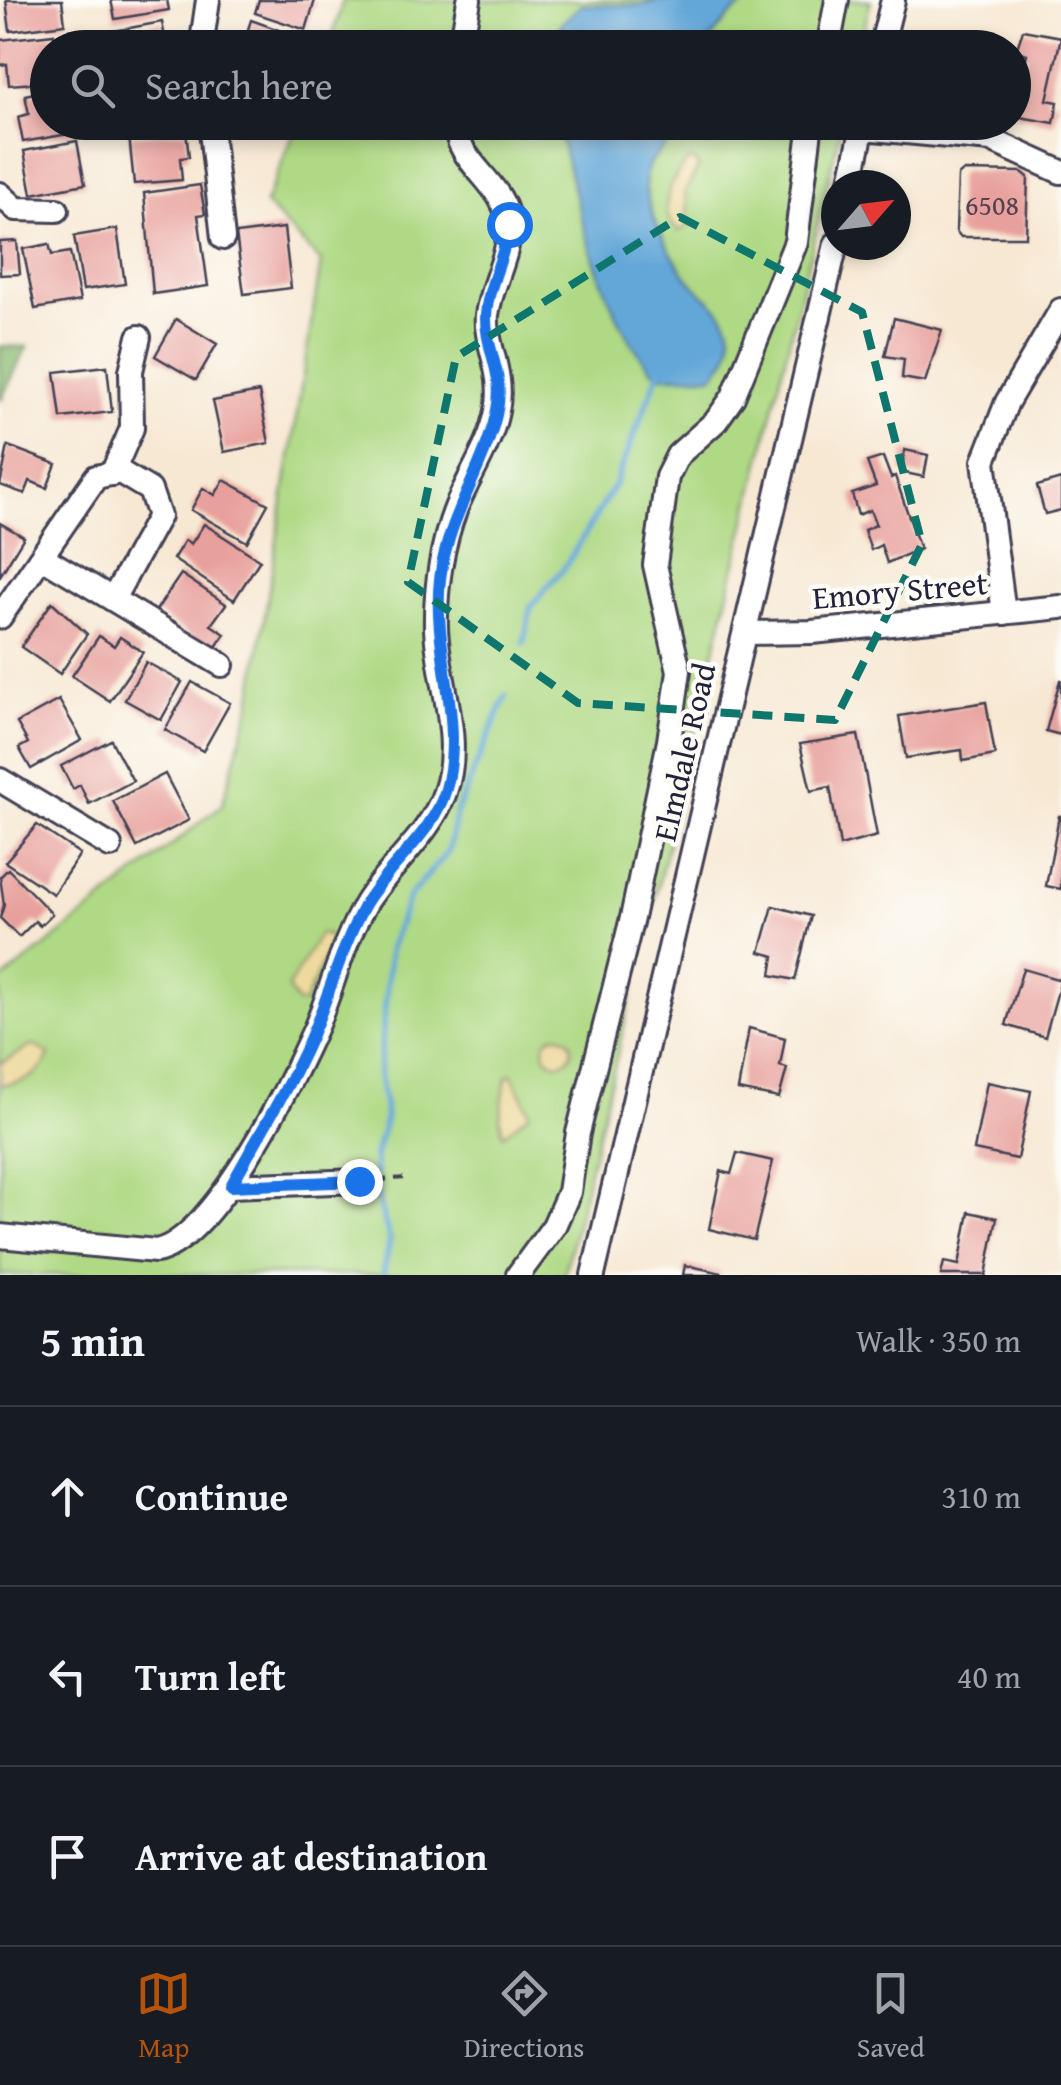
<!DOCTYPE html>
<meta charset="utf-8">
<style>
body{margin:0;font-family:"Gentium Book Plus",serif;background:#20242c;color:#f1f3f6}
.compass{position:absolute;left:821px;top:170px;width:90px;height:90px;border-radius:50%;background:#171b24;box-shadow:0 5px 15px #0003;rotate:62deg}
.stop{position:absolute;width:30px;height:30px;margin:-22px;border:8px solid #1a73e8;border-radius:50%;background:#fff}
.stop.end{background:#1a73e8;border-color:#fff;box-shadow:0 2px 10px #0008}
.list{margin:0;padding:0;list-style:none}
h2{display:flex;justify-content:space-between;align-items:center;height:130px;margin:0;padding:0 40px;font-size:42px}
h2 small{font-size:32px;font-weight:400;color:#9ea1a6}
.list li{display:grid;grid-template-columns:65px 1fr auto;gap:30px;align-items:center;box-sizing:border-box;height:180px;padding:0 40px;border-top:2px solid #363941}
.list b{display:block;font-size:38px;white-space:nowrap}
.list em{font-size:32px;font-style:normal;color:#9ea1a6}
.icon{flex:none;width:55px;height:55px;fill:none;stroke:currentColor;stroke-width:2;stroke-linecap:round;stroke-linejoin:round}
.map{position:relative;flex:none;width:1061px;height:1275px;overflow:hidden}
.search{position:absolute;background:#171b24;box-shadow:0 5px 15px #0003;left:30px;right:30px;top:30px;height:110px;display:flex;align-items:center;gap:25px;box-sizing:border-box;padding:0 35px;border-radius:55px;color:#9ea1a6;font-size:38px}
.sheet{height:670px;background:#171b24}
nav{display:flex;justify-content:space-around;align-items:center;box-sizing:border-box;height:140px;border-top:2px solid #363941;background:#171b24;font-size:28px;color:#9ea1a6}
nav a{display:grid;justify-items:center;gap:5px}
nav .on{color:#b45309}
.map>svg:first-child{display:block}
</style>
<div class="map">
<svg width="1061" height="1275" viewBox="0 0 1061 1275">
<rect width="100%" height="100%" fill="#fdfcf7"/>
<filter id="ink" filterUnits="userSpaceOnUse"><feTurbulence type="fractalNoise" baseFrequency=".01" numOctaves="2"/><feDisplacementMap in="SourceGraphic" scale="20" xChannelSelector="R" yChannelSelector="G"/><feConvolveMatrix kernelMatrix="1 2 1 2 8 2 1 2 1" color-interpolation-filters="sRGB"/></filter>
<filter id="wash" filterUnits="userSpaceOnUse"><feTurbulence type="fractalNoise" baseFrequency=".0048" numOctaves="4" result="noise"/><feDisplacementMap in="SourceGraphic" scale="40" xChannelSelector="R" yChannelSelector="G"/><feGaussianBlur stdDeviation="2.25" result="paint"/><feColorMatrix in="noise" values="0 0 0 0 0 0 0 0 0 0 0 0 0 0 0 0 0 1.4 0 .05"/><feComposite in="paint" operator="in"/></filter>
<g filter="url(#wash)">
<rect width="100%" height="100%" fill="#f7e8d3"/>
<g fill="#afd984" stroke="#687e60" stroke-width="2.5">
<polygon points="343,0 871,0 860,47 329,48"/>
<polygon points="298,123 842,123 564,1275 0,1275 0,982 222,805 251,703 321,262 265,204"/>
</g>
<polygon fill="#8bb972" stroke="#566e56" stroke-width="2.5" points="0,346 27,347 0,402"/>
<g fill="#eeda9e" stroke="#887e6c" stroke-width="2.5">
<path d="M691 159 699 166 685 192 689 225 679 231C655 214 670 174 691 159Z"/>
<polygon points="319,934 328,935 331,944 304,1003 297,1003 288,988"/>
<circle cx="558" cy="1049" r="14"/>
<path d="M33 1045 49 1054C43 1076 21 1084 0 1085V1064Z"/>
<polygon points="512,1074 530,1113 503,1135 500,1118 506,1077"/>
</g>
<g fill="#64a7d8" stroke="#43648a" stroke-width="2.5">
<polygon points="660,0 751,0 730,16 704,47 553,47 561,24 581,5 641,5"/>
<path d="M557 123H682C673 141 655 154 649 165 634 196 674 264 695 286 708 300 730 314 731 335 732 353 724 363 713 376H658C602 322 575 198 557 123Z"/>
</g>
<g fill="none" stroke-linecap="round" stroke-linejoin="round">
<g stroke="#64a7d8" stroke-width="6">
<polyline points="524,643 531,606 565,567 615,484 659,372"/>
<polyline points="383,1275 390,1240 376,1194 375,1155 386,1117 379,1074 390,947 409,897 448,852 456,813 506,696"/>
</g>
</g>
<g id="blocks">
<g fill="#e8a09c">
<polygon points="6,0 62,0 65,24 10,31"/>
<polygon points="111,0 167,0 169,10 115,19"/>
<polygon points="259,0 315,0 306,30 255,13"/>
<polygon points="251,20 301,38 297,48 242,48"/>
<polygon points="162,22 167,48 111,48 108,32"/>
<polygon points="1023,30 1061,37 1047,100 1058,102 1054,123 1014,116 1014,92 1018,93 1027,54 1016,51"/>
<polygon points="54,34 55,48 48,48 48,82 9,85 7,64 0,65 0,40"/>
<polygon points="48,90 48,122 78,122 80,132 23,142 18,117 29,114 25,95"/>
<polygon points="251,122 274,122 270,131"/>
<polygon points="186,131 189,157 180,158 182,180 134,184 129,136"/>
<polygon points="77,141 85,184 32,194 24,151"/>
<polygon points="964,171 1022,172 1028,177 1026,237 961,237 956,231 958,176"/>
<polygon points="200,185 205,214 198,215 208,286 153,294 144,193"/>
<polygon points="284,228 291,288 244,294 236,234"/>
<polygon points="117,229 125,284 83,290 74,236"/>
<polygon points="17,241 20,274 0,275 0,242"/>
<polygon points="49,244 52,255 70,252 80,301 35,309 23,249"/>
<polygon points="894,318 942,330 925,382 902,378 904,359 885,356"/>
<polygon points="176,319 217,344 196,380 155,356"/>
<polygon points="107,366 112,412 61,418 55,372"/>
<polygon points="259,392 269,443 224,452 213,401"/>
<polygon points="8,446 56,464 47,488 30,481 25,494 0,485"/>
<polygon points="905,450 928,455 924,477 901,472"/>
<polygon points="883,457 891,478 895,476 920,549 887,563 881,545 871,550 864,530 876,525 870,510 858,515 852,494 876,486 867,462"/>
<polygon points="1061,479 1061,510 1045,514 1037,486"/>
<polygon points="224,480 268,504 247,542 191,510 203,488 215,495"/>
<polygon points="0,523 24,537 0,576"/>
<polygon points="204,524 260,560 234,600 173,559 185,540 191,544"/>
<polygon points="181,574 226,604 211,625 225,634 213,651 155,612"/>
<polygon points="52,602 87,634 60,674 21,647"/>
<polygon points="99,636 114,646 120,637 143,652 110,701 72,676"/>
<polygon points="146,662 182,682 161,720 125,700"/>
<polygon points="1060,680 1061,680 1061,735 1046,731"/>
<polygon points="192,682 230,703 203,751 165,730"/>
<polygon points="59,700 82,740 31,769 19,748 28,743 17,723"/>
<polygon points="986,702 995,755 963,761 962,750 906,758 899,716"/>
<polygon points="858,735 877,836 840,846 830,787 811,791 800,744"/>
<polygon points="111,740 133,781 89,804 80,785 73,789 61,766"/>
<polygon points="165,774 189,820 137,847 113,801"/>
<polygon points="1059,816 1061,816 1061,889 1046,886"/>
<polygon points="37,825 80,854 53,894 5,862"/>
<polygon points="8,869 52,914 40,926 35,921 19,937 0,918 4,905 0,877"/>
<polygon points="773,906 811,916 795,980 771,975 774,956 760,952"/>
<polygon points="1023,969 1061,980 1045,1037 1006,1025"/>
<polygon points="749,1028 785,1038 780,1066 787,1068 779,1098 738,1090"/>
<polygon points="987,1082 1031,1091 1017,1159 974,1150"/>
<polygon points="737,1153 773,1161 754,1240 709,1229 721,1171 731,1174"/>
<polygon points="969,1212 997,1218 986,1275 941,1275 944,1262 959,1265"/>
<polygon points="685,1265 722,1273 722,1275 683,1275"/>
</g>
</g>
</g>
<g filter="url(#ink)">
<use href="#blocks" fill-opacity="0" stroke="#424052" stroke-width="2.5"/>
<g fill="none" stroke-linecap="round" stroke-linejoin="round">
<defs>
<g id="minor">
<polyline points="201,48 208,0"/>
<polyline points="461,48 469,0"/>
<polyline points="828,48 837,0"/>
<polyline points="881,48 893,0"/>
<polyline points="210,122 223,238"/>
<polyline points="863,128 991,140 1061,172"/>
<polyline points="850,185 864,122"/>
<polyline points="0,194 16,209 57,210"/>
<polyline points="112,474 132,428 131,371 139,337"/>
<polyline points="44,558 222,665"/>
<polyline points="1004,613 984,461 1007,402 1061,310"/>
<polyline points="0,617 96,477 120,472 150,490 159,516 113,599"/>
<polyline points="745,633 812,632 1061,607"/>
<polyline points="0,780 110,846"/>
<polyline points="231,1186 359,1181"/>
<path d="M0 1236 156 1251C214 1240 291 1082 315 1029 333 987 342 943 366 903 389 866 431 834 445 792 464 738 438 682 436 628 435 590 442 543 456 508 469 475 490 447 497 411 505 372 484 342 487 315 491 284 509 258 509 227 508 184 456 165 455 122"/>
<polyline points="518,1275 554,1226 569,1192 578,1133 632,918 669,741 679,671 655,565 667,477 678,455 716,421 733,397 796,242 811,122"/>
<polyline points="593,1275 836,244"/>
</g>
</defs>
<use href="#minor" stroke="#424052" stroke-width="28"/>
<polyline stroke="#424052" stroke-width="4" stroke-dasharray="8 8" stroke-linecap="butt" points="379,1180 405,1178"/>
<use href="#minor" stroke="#fff" stroke-width="22"/>
</g>
</g>
<g fill="none" stroke-linecap="round" stroke-linejoin="round" filter="url(#ink)">
<path stroke="#1a73e8" stroke-width="12" d="M359 1181 231 1186C259 1134 294 1080 316 1025 332 985 343 945 364 906 387 866 434 833 446 789 465 720 432 649 440 579 447 518 482 473 496 415 506 374 486 353 486 319 486 288 506 256 509 224"/>
</g>
<path fill="none" stroke="#0f766e" stroke-width="8" stroke-dasharray="20 12" stroke-linejoin="round" d="M680 217 862 312 922 544 835 720 578 703 408 582 456 357Z"/>
<g text-anchor="middle" dominant-baseline="central" stroke-width="9" stroke-linejoin="round" paint-order="stroke">
<g font-size="28" fill="#544253">
<text x="992" y="204">6508</text>
</g>
<g font-size="32" fill="#22223b" stroke="#fdfcf7">
<text transform="translate(900 590) rotate(-5)">Emory Street</text>
<text transform="translate(684 752) rotate(-77)">Elmdale Road</text>
</g>
</g>
</svg>
<svg class="compass" viewBox="-18 -18 36 36"><path d="M0-13l5 13h-10z" fill="#e53935"/><path d="M0 13l5-13h-10z" fill="#9ea1a6"/></svg>
<div class="stop" style="left:509px;top:224px"></div>
<div class="stop end" style="left:359px;top:1181px"></div>
<div class="search"><svg class="icon" aria-label="search" viewBox="0 0 24 24"><circle cx="10" cy="10" r="6"/><path d="M15 15l6 6"/></svg>Search here</div>
</div>
<section class="sheet">
<h2>5 min<small>Walk · 350 m</small></h2>
<ul class="list">
<li><svg class="icon" aria-label="ahead" viewBox="0 0 24 24"><path d="M12 20V5M6 11l6-6 6 6"/></svg><div><b>Continue</b></div><em>310 m</em></li>
<li><svg class="icon" aria-label="left" viewBox="0 0 24 24"><path d="M17 20v-9H6M10 6l-5 5 5 5"/></svg><div><b>Turn left</b></div><em>40 m</em></li>
<li><svg class="icon" aria-label="arrive" viewBox="0 0 24 24"><path d="M6 21V4h12l-3 4 3 4H6"/></svg><div><b>Arrive at destination</b></div></li>
</ul>
</section>
<nav>
<a class="on"><svg class="icon" aria-label="map" viewBox="0 0 24 24"><path d="M3 6l6-2 6 2 6-2v14l-6 2-6-2-6 2zM9 4v14M15 6v14"/></svg>Map</a>
<a><svg class="icon" aria-label="directions" viewBox="0 0 24 24"><path d="M12 3l9 9-9 9-9-9zM9 14v-3h6M13 9l2 2-2 2"/></svg>Directions</a>
<a><svg class="icon" aria-label="saved" viewBox="0 0 24 24"><path d="M7 4h10v16l-5-4-5 4z"/></svg>Saved</a>
</nav>
